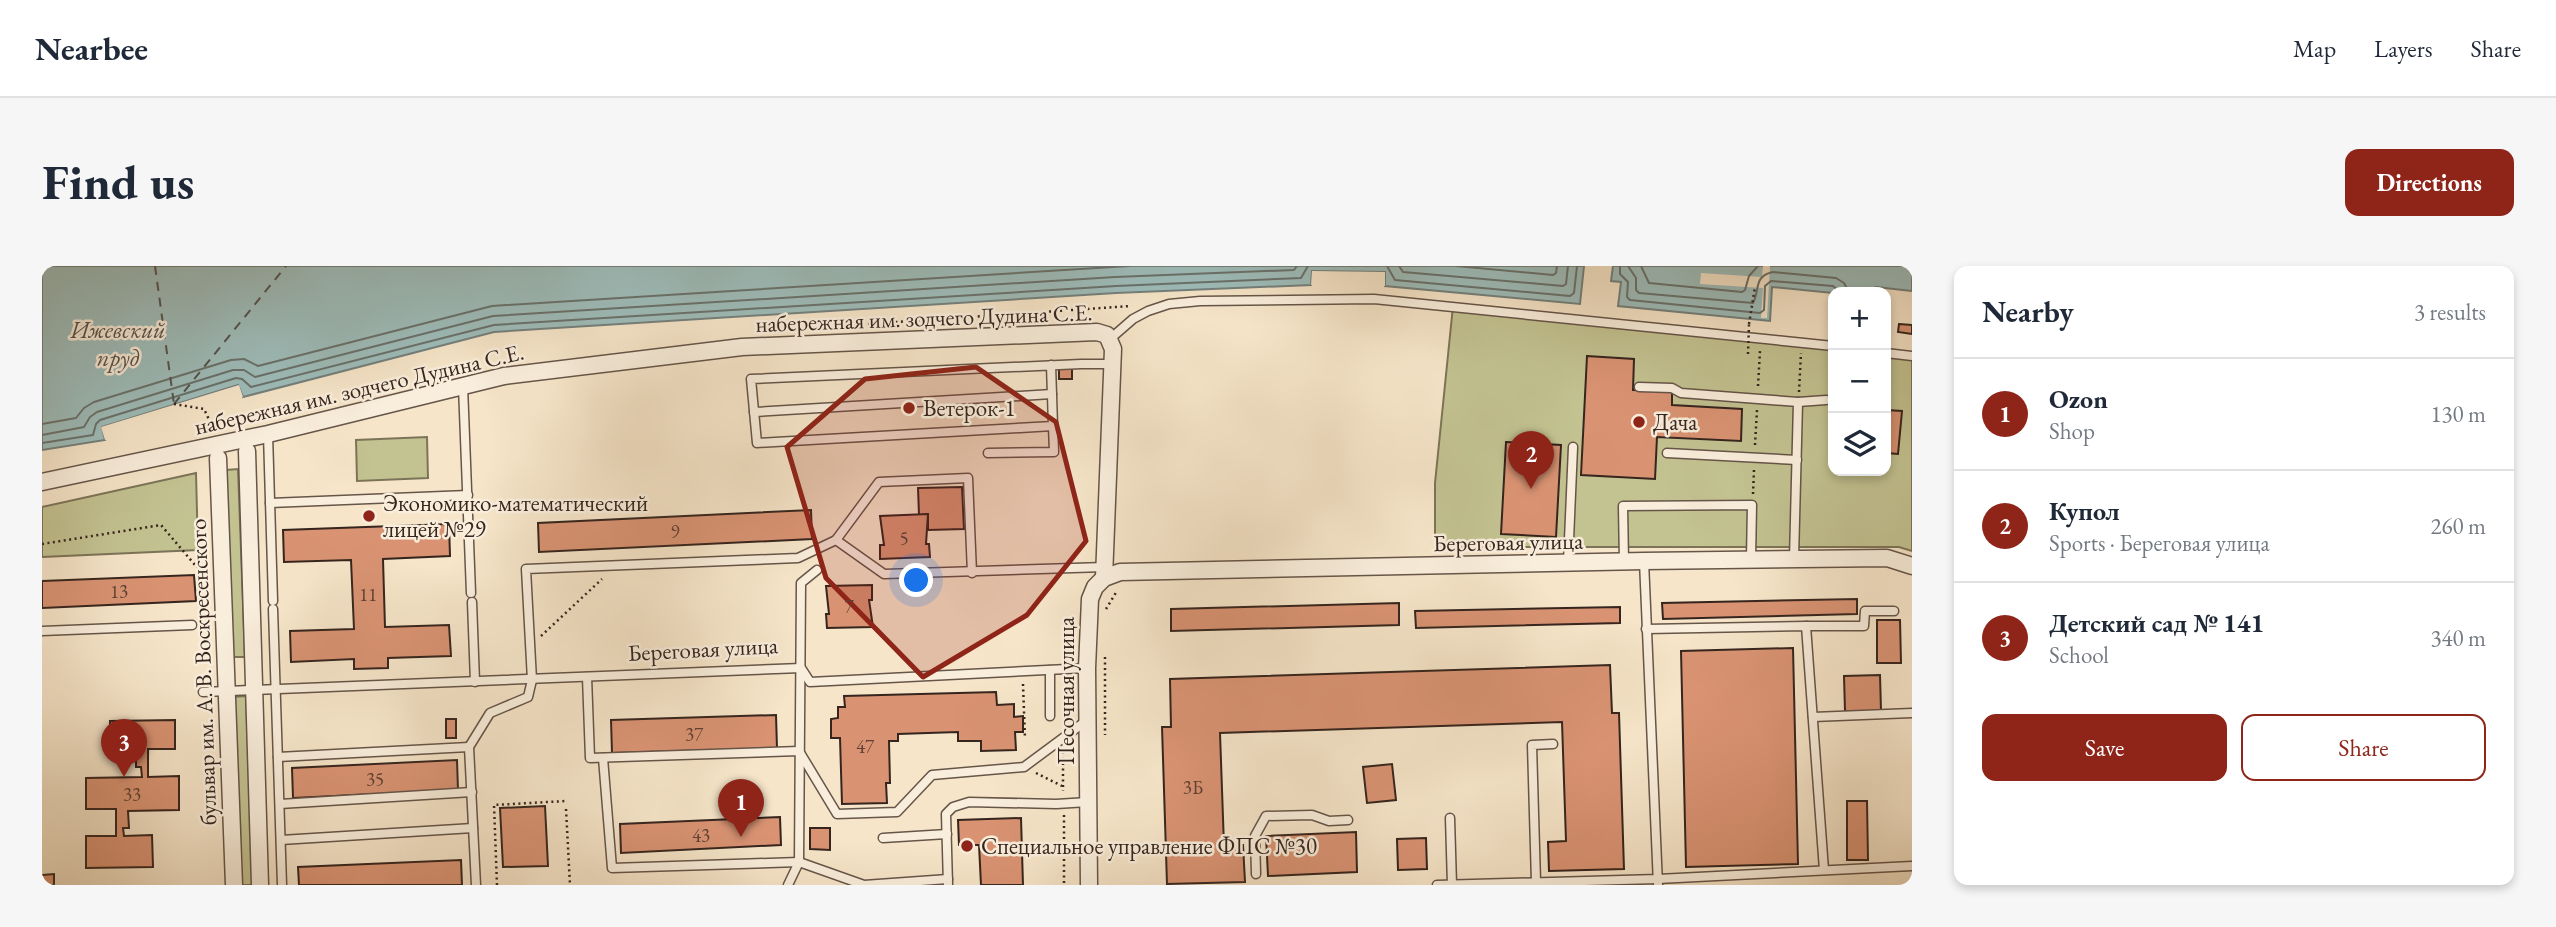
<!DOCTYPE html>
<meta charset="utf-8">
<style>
body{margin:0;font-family:"EB Garamond",serif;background:#f6f6f7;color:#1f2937}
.controls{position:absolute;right:21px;top:21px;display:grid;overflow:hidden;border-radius:14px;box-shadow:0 4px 10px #0003}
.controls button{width:63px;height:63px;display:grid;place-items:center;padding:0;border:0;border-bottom:2px solid #e0e1e3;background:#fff;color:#1f2937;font:35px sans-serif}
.you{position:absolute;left:875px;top:315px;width:24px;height:24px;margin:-18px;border:5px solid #fff;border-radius:50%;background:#1a73e8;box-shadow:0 0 0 10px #1a73e833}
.badge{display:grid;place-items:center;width:46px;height:46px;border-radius:50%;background:#8f2418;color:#fff;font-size:23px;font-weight:700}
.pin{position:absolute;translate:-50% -58px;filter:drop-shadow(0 2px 4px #0008)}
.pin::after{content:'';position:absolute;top:37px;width:24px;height:21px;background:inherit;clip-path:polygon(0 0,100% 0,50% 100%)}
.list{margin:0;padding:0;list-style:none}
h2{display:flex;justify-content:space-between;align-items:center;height:91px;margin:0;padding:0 28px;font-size:30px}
h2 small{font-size:23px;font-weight:400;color:#747a83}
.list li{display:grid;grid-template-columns:46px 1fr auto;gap:21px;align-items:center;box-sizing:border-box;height:112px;padding:0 28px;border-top:2px solid #e0e1e3}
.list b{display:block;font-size:26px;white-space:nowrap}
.list p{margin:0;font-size:23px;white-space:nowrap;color:#747a83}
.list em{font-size:23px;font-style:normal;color:#747a83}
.actions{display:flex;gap:14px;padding:21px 28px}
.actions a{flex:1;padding:16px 0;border:2px solid #8f2418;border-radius:14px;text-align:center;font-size:24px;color:#8f2418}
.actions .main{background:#8f2418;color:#fff}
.icon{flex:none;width:38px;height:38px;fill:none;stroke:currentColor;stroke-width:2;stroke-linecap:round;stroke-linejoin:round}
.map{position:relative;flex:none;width:1870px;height:619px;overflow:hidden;border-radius:14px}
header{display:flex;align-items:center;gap:42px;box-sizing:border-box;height:98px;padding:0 35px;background:#fff;border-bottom:2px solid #e0e1e3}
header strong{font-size:33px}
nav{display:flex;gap:38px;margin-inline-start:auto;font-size:24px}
.intro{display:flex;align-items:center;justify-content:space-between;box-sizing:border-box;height:168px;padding:0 42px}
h1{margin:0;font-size:49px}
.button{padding:18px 32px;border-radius:14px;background:#8f2418;color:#fff;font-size:24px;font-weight:700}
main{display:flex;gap:42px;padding:0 42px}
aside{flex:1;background:#fff;border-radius:14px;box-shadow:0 4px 10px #0003}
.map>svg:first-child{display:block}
</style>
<header>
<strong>Nearbee</strong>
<nav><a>Map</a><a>Layers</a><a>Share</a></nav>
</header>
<div class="intro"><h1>Find us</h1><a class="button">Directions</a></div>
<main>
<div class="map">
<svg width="1870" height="619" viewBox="0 0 1870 619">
<rect width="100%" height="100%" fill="#f6e5c9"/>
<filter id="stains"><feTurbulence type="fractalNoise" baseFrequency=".00286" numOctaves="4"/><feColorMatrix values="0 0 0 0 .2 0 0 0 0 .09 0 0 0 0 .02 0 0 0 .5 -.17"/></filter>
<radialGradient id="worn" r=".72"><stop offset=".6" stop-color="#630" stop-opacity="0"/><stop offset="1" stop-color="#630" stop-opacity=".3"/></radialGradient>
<g fill="#c3c291" stroke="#7c7458" stroke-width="2">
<polygon points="1411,40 1791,82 1791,205 1844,205 1844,87 1870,90 1870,285 1857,281 1393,281 1393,217"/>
<polygon points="385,171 386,212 315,215 314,174"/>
<polygon points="196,203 203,391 191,391 184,204"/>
<polygon points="154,207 156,284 0,291 0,241"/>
<polygon points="204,430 211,619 198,619 191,431"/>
</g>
<g fill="#9ebebc" stroke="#74817d" stroke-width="2">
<polygon points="0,0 1542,0 1538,38 1343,20 1343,6 1270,5 1269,19 1074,27 452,66 201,131 196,119 60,161 63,174 0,184"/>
<polygon points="1571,0 1870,0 1870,25 1834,21 1825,26 1791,27 1730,21 1728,55 1576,40 1579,16 1569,15"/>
</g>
<g fill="#f6e5c9">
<polygon points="1721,0 1728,0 1725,52 1719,52 1721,22 1658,18 1659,7 1720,11"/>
<polygon points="1270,5 1343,6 1343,20 1339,20 1340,10 1273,9 1273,19 1269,19"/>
<polygon points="197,119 201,131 197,132 195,123 63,163 66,173 63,174 59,161"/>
</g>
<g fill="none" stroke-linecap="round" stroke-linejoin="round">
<g stroke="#6a726d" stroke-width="2">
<polyline points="1345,0 1353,14 1528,30 1532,27 1535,0"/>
<polyline points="1357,0 1361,6 1521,20 1524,18 1526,0"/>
<polyline points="1414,0 1511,9 1514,7 1515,0"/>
<polyline points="1578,0 1578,8 1586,16 1585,31 1588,34 1718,47 1722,44 1723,20 1729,15 1791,20 1798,26"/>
<path d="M1586 0 1594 12V24L1597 27 1711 37C1718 25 1711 10 1731 6L1794 12 1802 17 1807 26"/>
<polyline points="1599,0 1607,17 1700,26 1703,24 1707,10 1716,0"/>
<polyline points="0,158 34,152 42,142 52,136 189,94 202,93 216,100 450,40 1087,0"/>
<polyline points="0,169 42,161 48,151 55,146 191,104 202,104 213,111 451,50 1073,11 1252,4 1255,0"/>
<polyline points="0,177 51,169 54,158 58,154 194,112 200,113 209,121 452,59 1074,20 1259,12 1266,0"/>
</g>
<g stroke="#55534d" stroke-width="2" stroke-dasharray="9 7" stroke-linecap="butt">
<polyline points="113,0 132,138"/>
<polyline points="132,138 244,0"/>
</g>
</g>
<g fill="#d99373" stroke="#36251e" stroke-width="2">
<polygon points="1857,58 1870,59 1870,68 1856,66"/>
<polygon points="1545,90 1592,93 1591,124 1630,125 1630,139 1700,143 1699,175 1615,171 1613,213 1539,209"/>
<rect x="1017" y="103" width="13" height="10"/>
<polygon points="1844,144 1860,145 1856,188 1844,187"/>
<polygon points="1464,176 1519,179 1514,271 1459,268"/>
<polygon points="920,221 922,263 886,264 886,248 877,249 876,222"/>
<polygon points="769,244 770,273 497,286 496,257"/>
<polygon points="886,248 884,278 887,278 888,291 838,293 838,279 842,279 838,250"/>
<polygon points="407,258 408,290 341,293 343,361 407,359 409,390 346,392 346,402 312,403 312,393 249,396 248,365 312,363 309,294 242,296 241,264"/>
<polygon points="152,309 154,335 0,342 0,315"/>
<polygon points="830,319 830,334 827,334 831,361 785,362 784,348 787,348 784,320"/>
<polygon points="1815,333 1815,348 1621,353 1620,337"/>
<polygon points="1357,337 1357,359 1129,365 1129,343"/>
<polygon points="1578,341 1578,357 1374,362 1373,345"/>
<polygon points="1835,354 1858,354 1859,397 1835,397"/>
<polygon points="1751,382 1756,598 1644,601 1639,385"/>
<polygon points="1568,399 1570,447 1577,447 1582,603 1507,605 1506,576 1524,575 1520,456 1178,467 1182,580 1201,579 1203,616 1125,618 1120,461 1129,461 1128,413"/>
<polygon points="1838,409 1839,445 1803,445 1802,410"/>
<polygon points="954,426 955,439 972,438 972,451 981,450 981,466 973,466 974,484 939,485 939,475 916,475 916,466 856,468 856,475 847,475 848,517 844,517 845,537 800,538 798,472 789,472 789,453 796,452 796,441 803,441 802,430"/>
<polygon points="734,449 735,482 570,487 569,454"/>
<rect x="404" y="453" width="10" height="19"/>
<polygon points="133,454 133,483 106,483 106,511 137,510 137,544 86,545 87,562 81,562 82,570 110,569 111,601 44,602 44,570 74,570 74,543 44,543 44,512 100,511 99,501 94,501 94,483 68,484 68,455"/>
<polygon points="415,494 416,524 251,532 250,502"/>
<polygon points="1350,498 1354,534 1325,537 1321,501"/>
<polygon points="1805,535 1825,535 1826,594 1805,594"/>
<polygon points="503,540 506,600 461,601 458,542"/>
<polygon points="738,551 739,579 579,587 578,558"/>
<polygon points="979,552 981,619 939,619 937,579 917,579 916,554"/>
<polygon points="768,562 788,562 788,584 768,583"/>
<polygon points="1314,566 1315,606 1226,610 1224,570"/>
<polygon points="1384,572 1385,603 1356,604 1355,573"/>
<polygon points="419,594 420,619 257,619 256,601"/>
<polygon points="12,608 12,619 0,619 0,609"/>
</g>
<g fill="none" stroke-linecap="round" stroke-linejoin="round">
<defs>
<g id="lane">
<polyline points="1068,73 1091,53 1106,45 1127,38 1158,35 1332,33 1791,80"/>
<polyline points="1844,87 1870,90"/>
<polyline points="1009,99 1011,160 715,177 709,113 1039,98 1070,98"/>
<polyline points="421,120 429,327"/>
<polyline points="1597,121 1630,122 1639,127 1756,136 1752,293"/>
<polyline points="1756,136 1784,134"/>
<polyline points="712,146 1010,128"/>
<polyline points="226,168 231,335"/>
<polyline points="946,187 1012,186 1011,160"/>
<polyline points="1625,187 1755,194"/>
<polyline points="228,237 426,229"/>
<polyline points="794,274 837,216 926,212 930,307"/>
<polyline points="1602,295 1616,619"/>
<polyline points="1582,296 1581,240 1710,239 1709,293"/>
<polyline points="1526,297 1531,181"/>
<polyline points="430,336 433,416"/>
<polyline points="231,343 240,619"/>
<polyline points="1764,360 1822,360 1823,345 1852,345"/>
<polyline points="1604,363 1764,360 1782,604"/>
<polyline points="0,365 150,359"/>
<polyline points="545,411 548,492 757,485 795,548 855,546 890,509 982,501 1044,455"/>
<polyline points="161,426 759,402 768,416 1045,402"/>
<polyline points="1008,450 1008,404"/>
<polyline points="1771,451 1870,447"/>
<polyline points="236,491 427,481"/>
<polyline points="561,492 570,602 757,596 822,619 906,613"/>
<polyline points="238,538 430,526"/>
<polyline points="1408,552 1410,619"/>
<polyline points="841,572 905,568"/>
<polyline points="239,574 431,562"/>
<polyline points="1214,608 1213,570 1224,550 1270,549 1287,555 1306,554"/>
<polyline points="1494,616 1490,479 1511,478"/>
<polyline points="434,619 427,481 448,447 486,431 490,414 484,303 756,292 794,274 842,308 1063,301"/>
<polyline points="746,619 757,596 759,317 775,304"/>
<polyline points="906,619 904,548 911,541 927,536 1014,538 1046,536"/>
<polyline points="1395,619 1616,613 1870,600"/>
</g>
<g id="street">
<polyline points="205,185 218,619"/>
<polyline points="176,192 192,619"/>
<polyline points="0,216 226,168 462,110 700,81 1055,66 1065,69 1071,83 1062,312"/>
<polyline points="1047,619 1045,402 1048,333 1053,321 1062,312 1078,306 1602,295 1845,292 1870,300"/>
</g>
</defs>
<use href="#lane" stroke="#665549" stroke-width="11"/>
<use href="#street" stroke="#665549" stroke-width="19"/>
<g stroke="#36251e" stroke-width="2.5" stroke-dasharray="2 3.5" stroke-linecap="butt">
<polyline points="826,58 1088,40"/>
<polyline points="1707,58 1713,21"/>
<polyline points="1844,113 1846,97"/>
<polyline points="1716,120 1718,85"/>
<polyline points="1757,126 1759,87"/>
<polyline points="132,138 162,143 171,162"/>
<polyline points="1713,179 1715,144"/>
<polyline points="1711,228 1712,204"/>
<polyline points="0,278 119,259 159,306 164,319"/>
<polyline points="1064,343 1075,325"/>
<polyline points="499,370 560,313"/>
<polyline points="1063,391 1063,469"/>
<polyline points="981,418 983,473"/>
<polyline points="1021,486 1021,525"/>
<polyline points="994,507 1020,520"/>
<polyline points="524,543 528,619"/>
<polyline points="1022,549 1022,619"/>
<polyline points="455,619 452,539 524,535"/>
</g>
<use href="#lane" stroke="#f9eedc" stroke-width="8"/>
<use href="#street" stroke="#f9eedc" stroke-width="16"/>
<polyline stroke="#36251e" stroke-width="2.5" stroke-dasharray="2 3.5" stroke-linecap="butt" points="1706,88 1707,58"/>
</g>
<path fill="#8f2418" fill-opacity="0.2" stroke="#8f2418" stroke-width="5" stroke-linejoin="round" d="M934 101 1014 156 1044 275 985 349 881 411 784 312 745 181 823 113Z"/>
<g fill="#8f2418" stroke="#f9eedc" stroke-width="2.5">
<circle cx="867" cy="142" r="7"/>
<circle cx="1597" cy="156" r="7"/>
<circle cx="327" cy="250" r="7"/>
<circle cx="925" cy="580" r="7"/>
</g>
<g text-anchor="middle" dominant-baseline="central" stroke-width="5" stroke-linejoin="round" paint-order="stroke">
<g font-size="19" fill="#5f4033">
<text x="633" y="265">9</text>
<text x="862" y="272">5</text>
<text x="77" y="325">13</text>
<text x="326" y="328">11</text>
<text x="807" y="340">7</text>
<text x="652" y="468">37</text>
<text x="823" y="480">47</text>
<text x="333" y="513">35</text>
<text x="1151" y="521">3Б</text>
<text x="90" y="528">33</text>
<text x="659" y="569">43</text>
</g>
<g font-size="23" fill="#36251e" stroke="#f9eedc">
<text transform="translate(882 52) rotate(-2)">набережная им. зодчего Дудина С.Е.</text>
<text transform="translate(317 123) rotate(-13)">набережная им. зодчего Дудина С.Е.</text>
<text transform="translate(1466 276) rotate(-1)">Береговая улица</text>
<text transform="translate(661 383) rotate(-3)">Береговая улица</text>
<text transform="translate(161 406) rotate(-92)">бульвар им. А. В. Воскресенского</text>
<text transform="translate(1024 425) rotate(-90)">Песочная улица</text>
</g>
<g font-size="23" fill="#36251e" stroke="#f9eedc" text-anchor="start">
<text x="881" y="142">Ветерок-1</text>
<text x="1611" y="156">Дача</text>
<text x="341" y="237">Экономико-математический<tspan x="341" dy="26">лицей №29</tspan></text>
<text x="939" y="580">Специальное управление ФПС №30</text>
</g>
<g font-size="24" font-style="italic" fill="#55534d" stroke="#f9eedc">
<text x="76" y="63">Ижевский<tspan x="76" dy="28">пруд</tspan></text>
</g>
</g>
<rect width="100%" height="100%" filter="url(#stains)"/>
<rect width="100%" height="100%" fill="url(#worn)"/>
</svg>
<div class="controls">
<button>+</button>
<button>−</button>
<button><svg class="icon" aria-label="layers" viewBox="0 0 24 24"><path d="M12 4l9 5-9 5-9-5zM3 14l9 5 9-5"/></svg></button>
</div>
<div class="you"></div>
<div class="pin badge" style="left:699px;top:571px">1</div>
<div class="pin badge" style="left:1489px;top:223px">2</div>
<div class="pin badge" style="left:82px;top:511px">3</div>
</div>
<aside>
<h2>Nearby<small>3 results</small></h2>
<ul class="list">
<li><span class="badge">1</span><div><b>Ozon</b><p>Shop</p></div><em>130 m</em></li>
<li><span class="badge">2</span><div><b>Купол</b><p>Sports · Береговая улица</p></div><em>260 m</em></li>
<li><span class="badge">3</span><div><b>Детский сад № 141</b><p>School</p></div><em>340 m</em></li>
</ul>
<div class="actions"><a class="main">Save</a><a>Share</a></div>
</aside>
</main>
